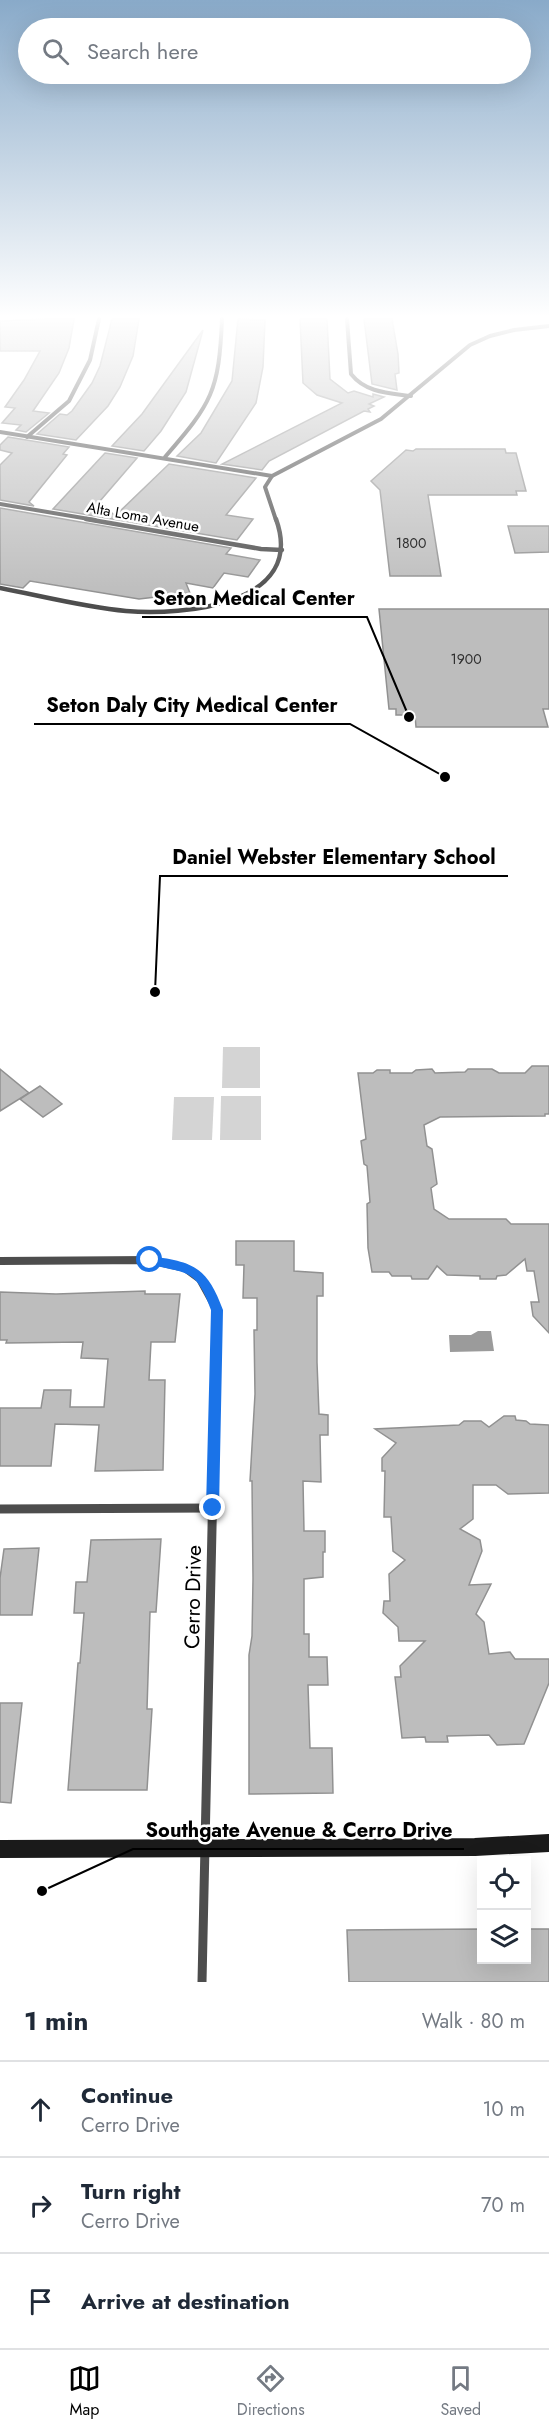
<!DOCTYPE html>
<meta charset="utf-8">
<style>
body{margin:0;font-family:Jost,sans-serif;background:#f6f6f7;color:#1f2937}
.controls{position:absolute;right:18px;bottom:18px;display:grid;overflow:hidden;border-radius:0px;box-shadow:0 6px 24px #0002}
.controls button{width:54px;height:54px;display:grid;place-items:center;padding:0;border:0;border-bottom:2px solid #e0e1e3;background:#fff;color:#1f2937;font:30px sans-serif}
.stop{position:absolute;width:18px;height:18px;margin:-14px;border:4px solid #1a73e8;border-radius:50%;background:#fff}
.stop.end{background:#1a73e8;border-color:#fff;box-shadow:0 2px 6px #0008}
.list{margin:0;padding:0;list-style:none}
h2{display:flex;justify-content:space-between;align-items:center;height:78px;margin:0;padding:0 24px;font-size:26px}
h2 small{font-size:20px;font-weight:400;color:#747a83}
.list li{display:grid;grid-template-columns:39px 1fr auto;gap:18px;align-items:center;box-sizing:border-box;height:96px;padding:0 24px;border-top:2px solid #e0e1e3}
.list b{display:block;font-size:22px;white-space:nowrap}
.list p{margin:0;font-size:20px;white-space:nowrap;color:#747a83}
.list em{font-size:20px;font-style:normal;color:#747a83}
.icon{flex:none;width:33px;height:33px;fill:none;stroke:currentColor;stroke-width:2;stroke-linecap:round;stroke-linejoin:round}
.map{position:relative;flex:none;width:549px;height:1982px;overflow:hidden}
.search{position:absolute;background:#fff;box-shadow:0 6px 24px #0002;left:18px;right:18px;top:18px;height:66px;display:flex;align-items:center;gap:15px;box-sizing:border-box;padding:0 21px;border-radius:33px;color:#747a83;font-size:22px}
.sheet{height:366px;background:#fff}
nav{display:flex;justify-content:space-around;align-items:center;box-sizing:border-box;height:84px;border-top:2px solid #e0e1e3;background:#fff;font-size:16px;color:#747a83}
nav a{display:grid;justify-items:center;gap:3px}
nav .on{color:#000}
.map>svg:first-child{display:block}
</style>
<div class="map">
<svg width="549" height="1982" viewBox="0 0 549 1982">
<rect width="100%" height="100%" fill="#fff"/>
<g fill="#d4d4d4">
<polygon points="223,1047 260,1047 260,1088 222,1088"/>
<polygon points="221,1096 261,1096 261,1140 220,1140"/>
<polygon points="174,1097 214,1097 212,1140 172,1140"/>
</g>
<polygon fill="#9b9b9b" points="478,1331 491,1331 494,1351 450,1352 449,1335 471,1335"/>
<g fill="#bdbdbd" stroke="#919191" stroke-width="1.5">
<polygon points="47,319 74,319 69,348 59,373 33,411 49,413 26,432 16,430 21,425 2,423 15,408 5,407 24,380 40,351 0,351 0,321"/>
<polygon points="112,319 139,319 133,356 120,387 108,406 76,440 37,434 60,414 67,415 72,411 92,383 100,366"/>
<polygon points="238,319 265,320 263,367 256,403 216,463 177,456 201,433 232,381"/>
<polygon points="300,319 327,319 330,379 348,393 354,391 373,397 373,394 384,397 369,404 374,406 368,409 370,412 364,411 269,461 262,470 222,464 342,403 317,395 303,383"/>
<polygon points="364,319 392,319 398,354 399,373 395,374 397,390 372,384"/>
<polygon points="203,330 186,392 161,431 144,451 112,446 142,414"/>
<polygon points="8,437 69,447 63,454 67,455 29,502 34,506 0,500 0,465 12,453 0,450 0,445"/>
<polygon points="416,449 505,449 506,453 516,453 526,491 516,491 517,495 428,495 441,576 390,576 380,490 371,481 406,450 413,451"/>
<polygon points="105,453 137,458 100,501 115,516 169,464 256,478 226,515 253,519 237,540 53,509"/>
<polygon points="0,508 231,548 226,554 260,560 248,577 224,573 213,588 186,583 190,593 139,599 30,581 23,588 0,584"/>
<polygon points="508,526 549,526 549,552 515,553"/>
<polygon points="379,609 549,609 549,709 543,709 548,727 416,727 415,715 396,715 396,709 389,709"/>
<polygon points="532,1066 549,1066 549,1114 545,1114 545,1116 440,1117 424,1125 427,1146 432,1149 437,1184 431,1188 434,1209 449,1219 506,1219 511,1224 549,1224 549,1333 533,1316 531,1302 539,1302 534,1271 527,1271 525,1259 506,1275 497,1276 496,1279 480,1279 480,1276 447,1275 437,1266 428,1279 412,1279 411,1276 392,1276 389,1272 372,1272 368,1248 367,1204 370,1202 367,1166 364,1164 361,1141 366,1139 358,1073 373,1073 377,1070 390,1070 390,1073 412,1073 416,1070 432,1069 435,1073 465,1072 468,1069 492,1069 499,1073 525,1073"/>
<polygon points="0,1069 29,1093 0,1111"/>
<polygon points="40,1086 62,1104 43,1117 20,1099"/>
<polygon points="236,1241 294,1241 294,1271 323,1273 323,1296 317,1296 317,1362 319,1414 328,1415 328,1435 320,1435 321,1482 303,1481 304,1531 325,1531 325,1552 323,1552 323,1577 304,1579 304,1634 309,1634 309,1657 327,1657 328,1685 308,1685 310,1748 332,1748 333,1793 249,1794 249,1655 252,1636 253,1579 252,1481 250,1481 255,1394 254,1330 257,1330 257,1298 243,1298 244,1265 236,1265"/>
<polygon points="145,1291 145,1294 180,1294 175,1342 151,1342 149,1380 165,1380 163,1470 95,1471 99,1425 55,1424 51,1466 0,1466 0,1408 41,1408 44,1390 71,1390 70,1407 104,1407 108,1359 81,1358 83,1342 6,1343 7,1340 0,1340 0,1292 56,1294"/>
<polygon points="504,1416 515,1416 516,1420 526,1421 530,1424 549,1425 549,1493 508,1494 496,1485 473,1485 473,1519 460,1529 480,1540 482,1551 469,1585 491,1584 476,1614 484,1622 489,1654 510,1652 515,1659 549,1659 549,1683 524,1744 497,1745 489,1735 447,1736 448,1742 426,1742 425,1737 402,1738 395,1677 401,1677 400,1666 425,1641 399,1641 398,1627 383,1613 384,1601 390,1601 389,1574 405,1560 393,1551 391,1517 384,1517 385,1471 382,1471 382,1458 396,1443 375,1429 459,1425 464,1421 481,1421 489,1427"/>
<polygon points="161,1539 156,1612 150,1612 147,1709 152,1709 147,1790 68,1790 78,1663 80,1663 84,1613 74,1613 76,1582 87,1582 91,1540"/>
<polygon points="39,1548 32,1615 0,1615 0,1578 4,1549"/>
<polygon points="0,1703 22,1703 11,1803 0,1802"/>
<polygon points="482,1929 482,1959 526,1959 526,1929 549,1929 549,1982 349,1982 347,1930"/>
</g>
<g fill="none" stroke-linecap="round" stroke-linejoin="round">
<g stroke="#4d4d4d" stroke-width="4">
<path d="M347 319 351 374C366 393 389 393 411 396"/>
<polyline points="0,432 272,476"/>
<polyline points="27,437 69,401 90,360 99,319"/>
<path d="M165 457C212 403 219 391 222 319"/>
<polyline points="0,504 95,520"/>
<polyline points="276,520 265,487 272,476 381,419 470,345 490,336 514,330 549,326"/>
</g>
<g stroke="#4d4d4d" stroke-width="4.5">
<polyline points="86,519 261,549 282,550"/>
<path d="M0 588C42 596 83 607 126 611 183 616 307 605 276 519"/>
</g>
<polyline stroke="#4d4d4d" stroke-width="8" points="0,1261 150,1260 185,1268 200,1279 217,1310 213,1485"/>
<g stroke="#4d4d4d" stroke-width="9">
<polyline points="0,1509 213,1508"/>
<polyline points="202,1982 213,1483"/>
</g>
<polyline stroke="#1a1a1a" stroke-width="18" points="0,1849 475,1847 549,1843"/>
</g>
<linearGradient id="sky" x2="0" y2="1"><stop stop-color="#89aac9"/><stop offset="0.53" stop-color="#fff"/><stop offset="1" stop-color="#fff" stop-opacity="0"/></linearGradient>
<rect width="549" height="597" fill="url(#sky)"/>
<path fill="#1a73e8" d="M150 1256C194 1262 207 1267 223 1310L219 1508 217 1512 213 1514 208 1512 206 1508 211 1310C195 1265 185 1275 146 1263V1257Z"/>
<g text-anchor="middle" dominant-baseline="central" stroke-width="5" stroke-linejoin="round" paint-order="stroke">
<g font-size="14" fill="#2f2f2f">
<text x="411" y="543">1800</text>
<text x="466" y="659">1900</text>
</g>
<g font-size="15" fill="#000" stroke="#fff">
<text transform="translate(143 517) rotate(10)">Alta Loma Avenue</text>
</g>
<g font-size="21" fill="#000" stroke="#fff">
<text transform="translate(193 1597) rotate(-89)">Cerro Drive</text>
</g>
</g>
<path fill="none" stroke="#000" stroke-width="2" d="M409 717L367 617H142M445 777L350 724H34M155 992L160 876H508M42 1891L133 1849H464"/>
<g fill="#000" stroke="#fff" stroke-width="2">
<circle cx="409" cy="717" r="6"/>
<circle cx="445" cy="777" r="6"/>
<circle cx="155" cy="992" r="6"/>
<circle cx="42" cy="1891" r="6"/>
</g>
<g font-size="20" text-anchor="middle" font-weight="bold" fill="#000" stroke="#fff" stroke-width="5" stroke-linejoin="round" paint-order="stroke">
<text x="254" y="605">Seton Medical Center</text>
<text x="192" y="712">Seton Daly City Medical Center</text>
<text x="334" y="864">Daniel Webster Elementary School</text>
<text x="299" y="1837">Southgate Avenue &amp; Cerro Drive</text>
</g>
</svg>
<div class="controls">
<button><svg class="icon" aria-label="locate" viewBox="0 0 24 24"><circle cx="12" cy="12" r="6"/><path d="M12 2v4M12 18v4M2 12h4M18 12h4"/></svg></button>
<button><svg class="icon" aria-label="layers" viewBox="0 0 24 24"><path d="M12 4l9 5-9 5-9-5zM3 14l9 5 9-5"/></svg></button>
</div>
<div class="stop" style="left:150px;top:1260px"></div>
<div class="stop end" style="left:213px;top:1508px"></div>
<div class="search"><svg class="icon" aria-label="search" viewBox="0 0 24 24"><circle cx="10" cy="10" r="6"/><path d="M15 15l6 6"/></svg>Search here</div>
</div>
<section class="sheet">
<h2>1 min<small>Walk · 80 m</small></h2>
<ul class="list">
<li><svg class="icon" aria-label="ahead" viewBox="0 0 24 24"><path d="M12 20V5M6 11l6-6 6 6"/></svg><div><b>Continue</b><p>Cerro Drive</p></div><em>10 m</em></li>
<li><svg class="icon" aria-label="right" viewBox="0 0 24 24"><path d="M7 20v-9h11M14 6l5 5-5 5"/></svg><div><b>Turn right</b><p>Cerro Drive</p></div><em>70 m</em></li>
<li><svg class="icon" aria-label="arrive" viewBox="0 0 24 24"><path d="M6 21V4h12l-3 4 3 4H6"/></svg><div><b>Arrive at destination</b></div></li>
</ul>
</section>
<nav>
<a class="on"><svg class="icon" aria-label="map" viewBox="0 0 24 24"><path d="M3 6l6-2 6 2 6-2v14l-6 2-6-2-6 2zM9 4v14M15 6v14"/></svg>Map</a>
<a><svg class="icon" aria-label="directions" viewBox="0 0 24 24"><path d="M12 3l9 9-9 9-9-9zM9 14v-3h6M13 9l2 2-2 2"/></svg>Directions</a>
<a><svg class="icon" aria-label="saved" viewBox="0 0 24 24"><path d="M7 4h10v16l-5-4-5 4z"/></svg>Saved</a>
</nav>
